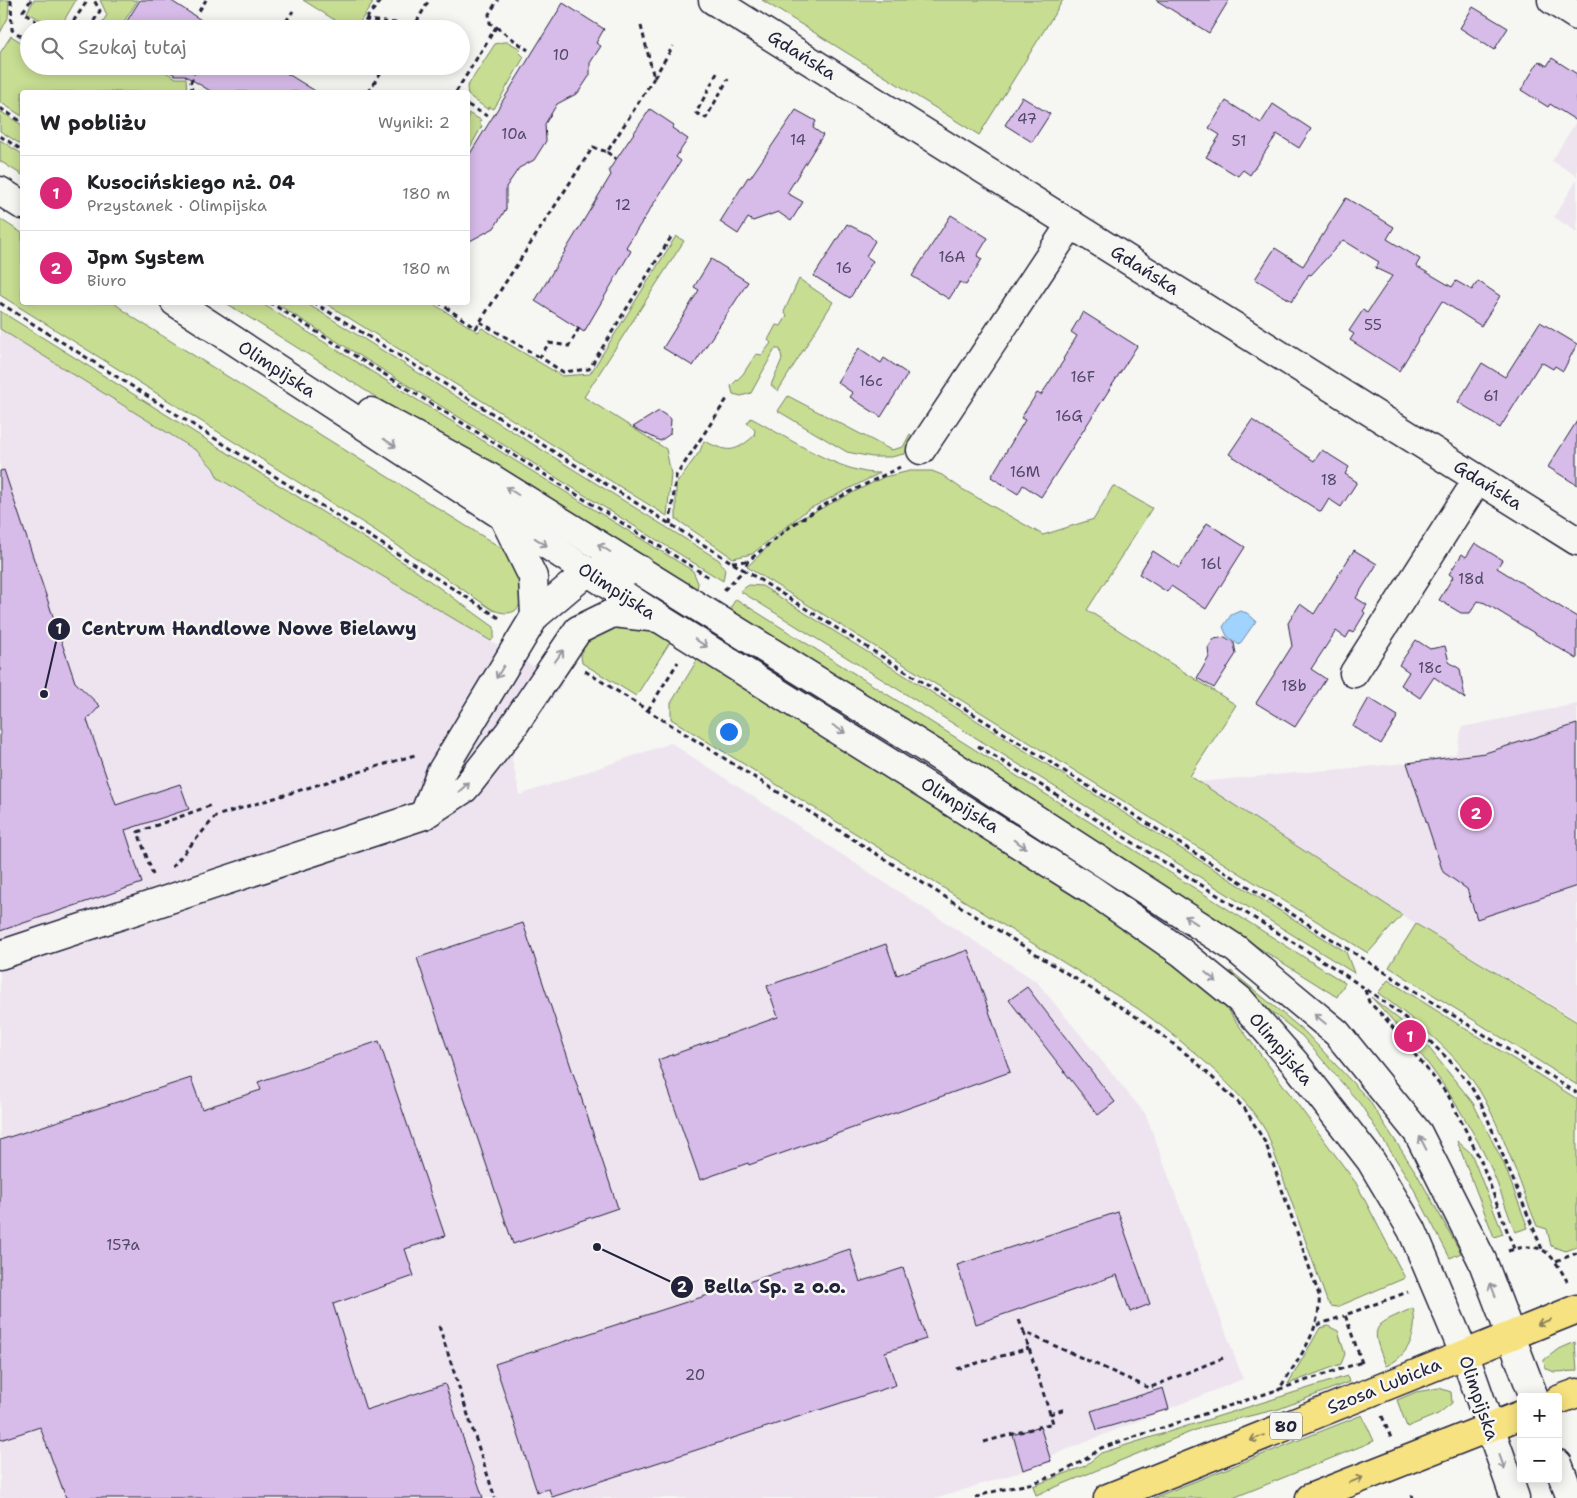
<!DOCTYPE html>
<html lang="pl">
<meta charset="utf-8">
<style>
body{margin:0;font-family:"Shantell Sans",sans-serif;background:#f6f6f6;color:#202124}
.controls{position:absolute;right:15px;bottom:15px;display:grid;overflow:hidden;border-radius:5px;box-shadow:0 2px 12px #0003}
.controls button{width:45px;height:45px;display:grid;place-items:center;padding:0;border:0;border-bottom:1px solid #e0e0e0;background:#fff;color:#202124;font:25px sans-serif}
.you{position:absolute;left:728px;top:731px;width:18px;height:18px;margin:-12px;border:4px solid #fff;border-radius:50%;background:#1a73e8;box-shadow:0 0 0 8px #1a73e833}
.badge{display:grid;place-items:center;width:32px;height:32px;border-radius:50%;background:#db2777;color:#fff;font-size:16px;font-weight:700}
.pin{position:absolute;translate:-50% -50%;border:2px solid #fff;box-shadow:0 1px 5px #0006}
.list{margin:0;padding:0;list-style:none}
h2{display:flex;justify-content:space-between;align-items:center;height:65px;margin:0;padding:0 20px;font-size:21px}
h2 small{font-size:16px;font-weight:400;color:#757577}
.list li{display:grid;grid-template-columns:32px 1fr auto;gap:15px;align-items:center;box-sizing:border-box;height:75px;padding:0 20px;border-top:1px solid #e0e0e0}
.list b{display:block;font-size:19px;white-space:nowrap}
.list p{margin:0;font-size:16px;white-space:nowrap;color:#757577}
.list em{font-size:16px;font-style:normal;color:#757577}
.icon{flex:none;width:28px;height:28px;fill:none;stroke:currentColor;stroke-width:2;stroke-linecap:round;stroke-linejoin:round}
.map{position:relative;flex:none;width:1577px;height:1498px;overflow:hidden}
.search{position:absolute;background:#fff;box-shadow:0 2px 12px #0003;left:20px;top:20px;width:450px;height:55px;display:flex;align-items:center;gap:12px;box-sizing:border-box;padding:0 18px;border-radius:28px;color:#757577;font-size:19px}
.panel{position:absolute;background:#fff;box-shadow:0 2px 12px #0003;left:20px;top:90px;width:450px;height:215px;border-radius:5px}
.map>svg:first-child{display:block}
</style>
<div class="map">
<svg width="1577" height="1498" viewBox="0 0 1577 1498">
<rect width="100%" height="100%" fill="#f6f6f2"/>
<filter id="ink" filterUnits="userSpaceOnUse"><feTurbulence type="fractalNoise" baseFrequency=".02" numOctaves="2"/><feDisplacementMap in="SourceGraphic" scale="10" xChannelSelector="R" yChannelSelector="G"/><feConvolveMatrix kernelMatrix="1 2 1 2 8 2 1 2 1" color-interpolation-filters="sRGB"/></filter>
<g filter="url(#ink)">
<g fill="#ede4ef">
<polygon points="1577,120 1577,176 1552,161"/>
<polygon points="1577,180 1577,232 1554,217"/>
<polygon points="0,329 197,451 213,468 218,478 563,684 515,748 512,760 520,795 671,743 1037,982 1146,1115 1243,1379 1051,1456 1052,1462 938,1498 0,1498"/>
<polygon points="1577,704 1577,1020 1402,915 1198,782 1407,763 1456,754 1462,727"/>
</g>
<g fill="#c7dd92" stroke="#748066">
<polygon points="0,0 9,0 8,18 0,33"/>
<polygon points="34,0 76,0 59,29 56,29 27,12"/>
<polygon points="100,0 138,0 119,29 98,29 107,15"/>
<polygon points="303,0 368,0 373,3 355,29 349,29"/>
<polygon points="762,0 1063,0 979,135"/>
<polygon points="11,36 29,47 29,66 155,66 176,78 186,78 187,92 22,92 22,116 0,102 0,53"/>
<polygon points="503,42 508,42 521,49 519,52 524,57 494,109 490,107 487,109 468,95 467,87 495,44"/>
<polygon points="0,111 22,125 22,145 0,131"/>
<polygon points="468,113 481,120 479,123 482,126 468,151"/>
<polygon points="0,140 22,154 22,175 0,161"/>
<path d="M0 219 22 233V302L114 303 134 318 503 549C519 566 538 627 493 610L376 531 0 295Z"/>
<polygon points="676,236 684,241 584,397 666,449 671,474 667,516 325,303 432,303 478,332 482,328 562,376 590,374"/>
<polygon points="799,279 833,302 778,391 771,385 782,359 780,349 775,349 751,393 741,396 733,394 731,386 743,374 756,354 762,355 771,343 768,340 776,325 781,326 787,316 784,312"/>
<polygon points="226,303 261,303 693,571 698,583 696,598"/>
<polygon points="275,303 306,303 719,560 725,569 723,581"/>
<polygon points="0,311 409,566 494,627 494,637 491,641 218,478 213,468 197,451 0,329"/>
<polygon points="788,396 891,450 903,447 910,434 914,437 915,442 904,454 891,457 872,457 847,452 778,411"/>
<path d="M751 418C785 436 843 475 880 473L807 510 752 554 733 558 676 519V484L700 451 704 441C728 452 733 454 754 436L755 430 747 423Z"/>
<polygon points="910,471 932,471 942,475 962,489 1043,535 1094,519 1113,486 1152,508 1087,610 1236,705 1190,776 1402,915 1368,953 747,567 792,523 884,477"/>
<polygon points="749,585 762,586 1346,952 1354,973 740,591"/>
<polygon points="736,599 1345,983 1337,997 727,613"/>
<path d="M640 623 672 639 636 696 582 663 580 648C604 625 608 626 640 623Z"/>
<path d="M699 657 1099 906 1203 985 1226 1008 1356 1183 1405 1278 1337 1307 1331 1306 1327 1301 1267 1133C1241 1087 1180 1039 1137 1008L671 719V703Z"/>
<polygon points="1416,924 1577,1022 1577,1085 1389,967"/>
<polygon points="1231,971 1304,1031 1368,1099 1417,1174 1461,1253 1450,1258 1409,1180 1361,1105 1302,1036 1226,976"/>
<path d="M1388 980 1577 1099V1247L1566 1251 1551 1246 1547 1229 1537 1226C1521 1187 1508 1146 1489 1108 1466 1060 1420 1024 1378 993Z"/>
<path d="M1371 997 1401 1021 1429 1048 1473 1103 1504 1164 1528 1228 1515 1232C1507 1211 1500 1189 1491 1168 1461 1104 1420 1048 1371 997Z"/>
<polygon points="1457,1141 1471,1153 1503,1234 1494,1237"/>
<path d="M1413 1308C1418 1333 1409 1356 1386 1366 1368 1323 1374 1326 1413 1308Z"/>
<polygon points="1328,1326 1338,1331 1345,1354 1341,1364 1288,1384 1320,1328"/>
<polygon points="1575,1342 1577,1371 1554,1372 1545,1368 1544,1360 1557,1350"/>
<polygon points="1347,1376 1349,1382 1279,1409 1203,1427 1036,1495 1033,1486 1085,1466 1101,1453"/>
<polygon points="1439,1388 1451,1392 1452,1403 1438,1414 1407,1427 1397,1400 1416,1392"/>
<polygon points="1362,1415 1374,1441 1233,1498 1153,1498"/>
</g>
<polygon fill="#a0d3fd" stroke="#6e8caf" points="1240,611 1247,613 1256,621 1239,645 1227,636 1223,627 1231,615"/>
<g fill="#d7bbe9" stroke="#22223b">
<polygon points="140,0 170,0 215,29 122,29"/>
<polygon points="1156,0 1229,0 1209,33"/>
<polygon points="563,3 604,29 596,43 601,46 590,63 590,75 578,93 557,104 545,124 546,141 534,160 519,168 506,187 506,209 494,228 468,242 468,157"/>
<polygon points="1473,7 1508,28 1494,50 1460,28"/>
<polygon points="1552,58 1577,74 1577,121 1550,104 1548,107 1521,90 1539,61 1547,66"/>
<polygon points="161,66 275,66 317,92 212,92 184,75 175,75"/>
<polygon points="1022,97 1050,114 1032,142 1005,125"/>
<polygon points="1226,101 1261,123 1273,104 1311,129 1299,148 1277,134 1250,175 1243,170 1238,176 1206,157 1220,135 1209,128"/>
<polygon points="650,109 674,125 672,128 688,139 676,157 681,161 626,247 631,251 584,332 535,301 611,175 609,170"/>
<polygon points="796,110 816,121 813,128 823,135 787,193 803,202 791,221 778,212 753,221 748,218 738,234 720,222 748,177 750,178"/>
<polygon points="1346,198 1394,227 1387,239 1420,259 1416,266 1452,287 1456,281 1472,290 1478,281 1500,296 1481,326 1442,301 1399,371 1350,340 1354,334 1349,331 1363,310 1367,313 1392,276 1375,268 1379,262 1343,240 1311,275 1309,274 1292,301 1255,279 1275,248 1303,266"/>
<polygon points="951,215 988,238 977,256 982,259 966,285 960,282 949,299 912,276"/>
<polygon points="847,224 869,235 875,241 866,256 873,261 850,298 814,276"/>
<polygon points="711,259 748,282 693,366 663,348 699,290 694,287"/>
<polygon points="1083,312 1137,346 1041,497 1023,485 1018,494 991,477 1025,420 1021,418 1037,393 1041,395 1064,360 1063,359 1077,336 1071,332"/>
<polygon points="1540,322 1577,344 1563,371 1555,366 1553,369 1541,362 1500,428 1458,402 1482,363 1505,377"/>
<polygon points="859,348 881,363 884,358 908,374 881,417 850,397 853,393 837,382"/>
<polygon points="659,411 671,419 670,434 660,441 633,427"/>
<polygon points="1252,420 1314,461 1322,450 1349,467 1345,474 1357,482 1341,507 1329,499 1321,512 1229,454"/>
<polygon points="1577,421 1577,485 1548,467"/>
<polygon points="4,470 75,682 100,706 87,720 116,805 180,784 189,809 125,830 142,883 0,931 0,471"/>
<polygon points="1207,523 1245,547 1206,609 1171,586 1167,592 1139,574 1153,551 1179,568"/>
<polygon points="1475,543 1502,560 1497,568 1577,617 1577,659 1485,603 1478,601 1470,613 1461,613 1439,600 1453,577 1449,574 1462,554 1466,557"/>
<polygon points="1354,550 1377,564 1356,598 1367,605 1363,611 1365,613 1353,633 1350,631 1346,638 1336,631 1311,669 1326,679 1295,727 1256,703 1292,646 1288,623 1300,604 1314,614"/>
<polygon points="1225,637 1234,643 1236,654 1214,688 1197,678 1209,657 1208,648 1214,639"/>
<polygon points="1416,640 1430,649 1445,646 1449,662 1460,669 1465,699 1434,677 1420,698 1401,685 1409,672 1399,665"/>
<polygon points="1369,698 1398,716 1381,744 1353,726"/>
<polygon points="1577,724 1577,886 1477,919 1467,889 1443,872 1407,763 1485,753"/>
<polygon points="523,923 618,1208 513,1244 417,958"/>
<polygon points="886,944 897,975 968,950 1010,1072 749,1165 748,1163 700,1180 658,1060 778,1017 767,986"/>
<polygon points="1027,987 1115,1102 1098,1115 1009,1000"/>
<polygon points="379,1041 445,1236 405,1249 414,1276 333,1304 366,1410 445,1384 483,1498 66,1498 40,1427 0,1440 0,1140 191,1078 202,1109 261,1090 258,1082"/>
<polygon points="1118,1212 1150,1304 1130,1312 1117,1275 976,1324 957,1265"/>
<polygon points="850,1249 860,1282 903,1268 926,1339 885,1352 896,1385 552,1497 549,1489 537,1492 495,1364"/>
<polygon points="1163,1388 1169,1409 1097,1430 1091,1411"/>
<polygon points="1040,1426 1051,1461 1023,1470 1013,1435"/>
</g>
<g fill="none" stroke-linecap="round" stroke-linejoin="round">
<defs>
<g id="street">
<polyline points="713,0 1577,541"/>
<polyline points="1552,0 1577,16"/>
<polyline points="921,450 1071,224"/>
<polyline points="504,518 533,577 535,616"/>
<polyline points="1354,673 1478,479"/>
<polyline points="424,815 440,774 535,616 587,572 640,570"/>
<polyline points="0,955 424,815 464,789 471,781 510,731 578,630 613,613 659,618"/>
</g>
<g id="secondary">
<polyline points="0,191 22,205"/>
<polyline points="175,302 659,618 1089,888 1181,952 1240,1000 1295,1063 1371,1161 1412,1230 1464,1353 1515,1498"/>
<polyline points="371,412 486,475 940,757 1236,949 1337,1033 1418,1133 1482,1260 1534,1397"/>
<polyline points="1558,1464 1571,1498"/>
</g>
<g id="primary">
<polyline points="1558,1400 1577,1393"/>
<polyline points="1108,1498 1577,1309"/>
<polyline points="1310,1498 1521,1415"/>
</g>
</defs>
<use href="#street" stroke="#22223b" stroke-width="31"/>
<use href="#secondary" stroke="#22223b" stroke-width="31"/>
<use href="#primary" stroke="#22223b" stroke-width="31"/>
<g stroke="#22223b" stroke-width="3" stroke-dasharray="5 4" stroke-linecap="butt">
<polyline points="11,0 12,30 29,41"/>
<polyline points="31,0 23,11 46,29"/>
<polyline points="199,11 206,0"/>
<polyline points="366,19 381,0"/>
<polyline points="641,26 654,78 673,46"/>
<polyline points="496,27 528,50"/>
<polyline points="68,29 88,0"/>
<polyline points="89,29 100,11 94,0"/>
<polyline points="281,29 293,11"/>
<polyline points="360,29 366,20 415,25 429,0"/>
<polyline points="717,73 696,113 706,118 728,79"/>
<polyline points="192,92 191,82 194,74"/>
<polyline points="368,92 385,66"/>
<polyline points="456,92 496,27 490,23 489,14 498,0"/>
<polyline points="468,105 487,116"/>
<polyline points="0,108 22,122"/>
<polyline points="0,136 22,150"/>
<polyline points="607,152 616,159"/>
<polyline points="269,302 710,578"/>
<polyline points="313,302 744,570 748,561 791,526 824,505 900,467"/>
<polyline points="438,302 476,328 593,147 607,152 654,78"/>
<polyline points="0,303 501,619"/>
<polyline points="480,322 539,357"/>
<polyline points="579,328 569,346 549,343 540,357 563,372 589,369 673,234"/>
<polyline points="670,524 676,476 727,399"/>
<polyline points="732,562 748,561"/>
<polyline points="724,590 744,570 1577,1093"/>
<path d="M585 671 1146 1023 1194 1060 1245 1109 1266 1144 1319 1295C1322 1331 1296 1362 1278 1391"/>
<polyline points="648,710 678,662"/>
<polyline points="978,746 1336,969 1376,996 1409,1021 1450,1061 1468,1082 1481,1103 1542,1249"/>
<polyline points="172,867 216,816 418,754"/>
<polyline points="153,875 138,832 212,805"/>
<polyline points="1365,990 1369,1002 1385,1018 1448,1095 1481,1161 1514,1249"/>
<path d="M1508 1251C1542 1240 1551 1252 1567 1281"/>
<polyline points="1556,1261 1577,1253"/>
<polyline points="1019,1320 1024,1332 1149,1388 1223,1358"/>
<polyline points="1317,1325 1344,1316"/>
<polyline points="439,1326 495,1498"/>
<polyline points="1362,1363 1345,1315 1408,1292"/>
<polyline points="957,1369 1029,1348"/>
<polyline points="1050,1414 1065,1409"/>
<polyline points="1382,1416 1391,1438"/>
<polyline points="984,1442 1053,1423 1024,1333"/>
<polyline points="1412,1495 1413,1498"/>
<path d="M975 1498C991 1491 1006 1489 1024 1485 1052 1479 1079 1465 1101 1448L1362 1362"/>
</g>
<use href="#street" stroke="#f6f6f2" stroke-width="28"/>
<use href="#secondary" stroke="#f6f6f2" stroke-width="28"/>
<use href="#primary" stroke="#f7e281" stroke-width="28"/>
</g>
<defs><path id="oneway-shaft" d="M-6 0H5M1.5-3L5.5 0L1.5 3" fill="none" stroke-width="1.6" stroke-linecap="round" stroke-linejoin="round" transform="scale(1.25)"/></defs>
<g stroke="#9797a0">
<use href="#oneway-shaft" transform="translate(390 443) rotate(33)"/>
<use href="#oneway-shaft" transform="translate(512 491) rotate(-148)"/>
<use href="#oneway-shaft" transform="translate(541 542) rotate(33)"/>
<use href="#oneway-shaft" transform="translate(604 548) rotate(-148)"/>
<use href="#oneway-shaft" transform="translate(701 643) rotate(32)"/>
<use href="#oneway-shaft" transform="translate(559 656) rotate(-55)"/>
<use href="#oneway-shaft" transform="translate(500 672) rotate(121)"/>
<use href="#oneway-shaft" transform="translate(839 729) rotate(32)"/>
<use href="#oneway-shaft" transform="translate(464 787) rotate(-42)"/>
<use href="#oneway-shaft" transform="translate(1020 844) rotate(33)"/>
<use href="#oneway-shaft" transform="translate(1191 920) rotate(-147)"/>
<use href="#oneway-shaft" transform="translate(1211 977) rotate(40)"/>
<use href="#oneway-shaft" transform="translate(1320 1019) rotate(-140)"/>
<use href="#oneway-shaft" transform="translate(1423 1143) rotate(-117)"/>
<use href="#oneway-shaft" transform="translate(1493 1290) rotate(-111)"/>
<use href="#oneway-shaft" transform="translate(1502 1462) rotate(70)"/>
</g>
<g stroke="#8c825e">
<use href="#oneway-shaft" transform="translate(1544 1322) rotate(159)"/>
<use href="#oneway-shaft" transform="translate(1257 1438) rotate(158)"/>
<use href="#oneway-shaft" transform="translate(1356 1480) rotate(-22)"/>
</g>
</g>
<g text-anchor="middle" dominant-baseline="central" stroke-width="5" stroke-linejoin="round" paint-order="stroke">
<g font-size="15" fill="#4f4866">
<text x="561" y="55">10</text>
<text x="1027" y="119">47</text>
<text x="514" y="134">10a</text>
<text x="798" y="140">14</text>
<text x="1239" y="141">51</text>
<text x="623" y="205">12</text>
<text x="952" y="257">16A</text>
<text x="844" y="268">16</text>
<text x="1373" y="325">55</text>
<text x="1083" y="377">16F</text>
<text x="871" y="381">16c</text>
<text x="1491" y="396">61</text>
<text x="1069" y="416">16G</text>
<text x="1025" y="472">16M</text>
<text x="1329" y="480">18</text>
<text x="1211" y="564">16l</text>
<text x="1471" y="579">18d</text>
<text x="1430" y="668">18c</text>
<text x="1294" y="686">18b</text>
<text x="123" y="1245">157a</text>
<text x="695" y="1375">20</text>
</g>
<rect fill="#f6f6f2" stroke="#626272" stroke-width="1" x="1270" y="1412.5" width="32" height="27" rx="4"/>
<g font-size="16" font-weight="bold" fill="#22223b">
<text x="1286" y="1426">80</text>
</g>
<g font-size="18" fill="#22223b" stroke="#f6f6f2">
<text transform="translate(802 55) rotate(32)">Gdańska</text>
<text transform="translate(1145 270) rotate(32)">Gdańska</text>
<text transform="translate(277 369) rotate(33)">Olimpijska</text>
<text transform="translate(1488 485) rotate(32)">Gdańska</text>
<text transform="translate(617 591) rotate(33)">Olimpijska</text>
<text transform="translate(960 805) rotate(32)">Olimpijska</text>
<text transform="translate(1281 1049) rotate(50)">Olimpijska</text>
<text transform="translate(1384 1386) rotate(-22)">Szosa Lubicka</text>
<text transform="translate(1479 1398) rotate(71)">Olimpijska</text>
</g>
</g>
<path fill="none" stroke="#22223b" stroke-width="2" d="M44 694L59 629M597 1247L682 1287"/>
<g fill="#22223b" stroke="#f6f6f2" stroke-width="2">
<circle cx="44" cy="694" r="5"/>
<circle cx="597" cy="1247" r="5"/>
<circle cx="59" cy="629" r="12"/>
<circle cx="682" cy="1287" r="12"/>
</g>
<g font-size="15" text-anchor="middle" font-weight="bold" fill="#fff">
<text x="59" y="634">1</text>
<text x="682" y="1292">2</text>
</g>
<g font-size="19" text-anchor="middle" font-weight="bold" fill="#22223b" stroke="#f6f6f2" stroke-width="5" stroke-linejoin="round" paint-order="stroke">
<text x="249" y="635">Centrum Handlowe Nowe Bielawy</text>
<text x="775" y="1293">Bella Sp. z o.o.</text>
</g>
</svg>
<div class="controls">
<button>+</button>
<button>−</button>
</div>
<div class="you"></div>
<div class="pin badge" style="left:1410px;top:1036px">1</div>
<div class="pin badge" style="left:1476px;top:813px">2</div>
<div class="search"><svg class="icon" aria-label="search" viewBox="0 0 24 24"><circle cx="10" cy="10" r="6"/><path d="M15 15l6 6"/></svg>Szukaj tutaj</div>
<section class="panel">
<h2>W pobliżu<small>Wyniki: 2</small></h2>
<ul class="list">
<li><span class="badge">1</span><div><b>Kusocińskiego nż. 04</b><p>Przystanek · Olimpijska</p></div><em>180 m</em></li>
<li><span class="badge">2</span><div><b>Jpm System</b><p>Biuro</p></div><em>180 m</em></li>
</ul>
</section>
</div>
